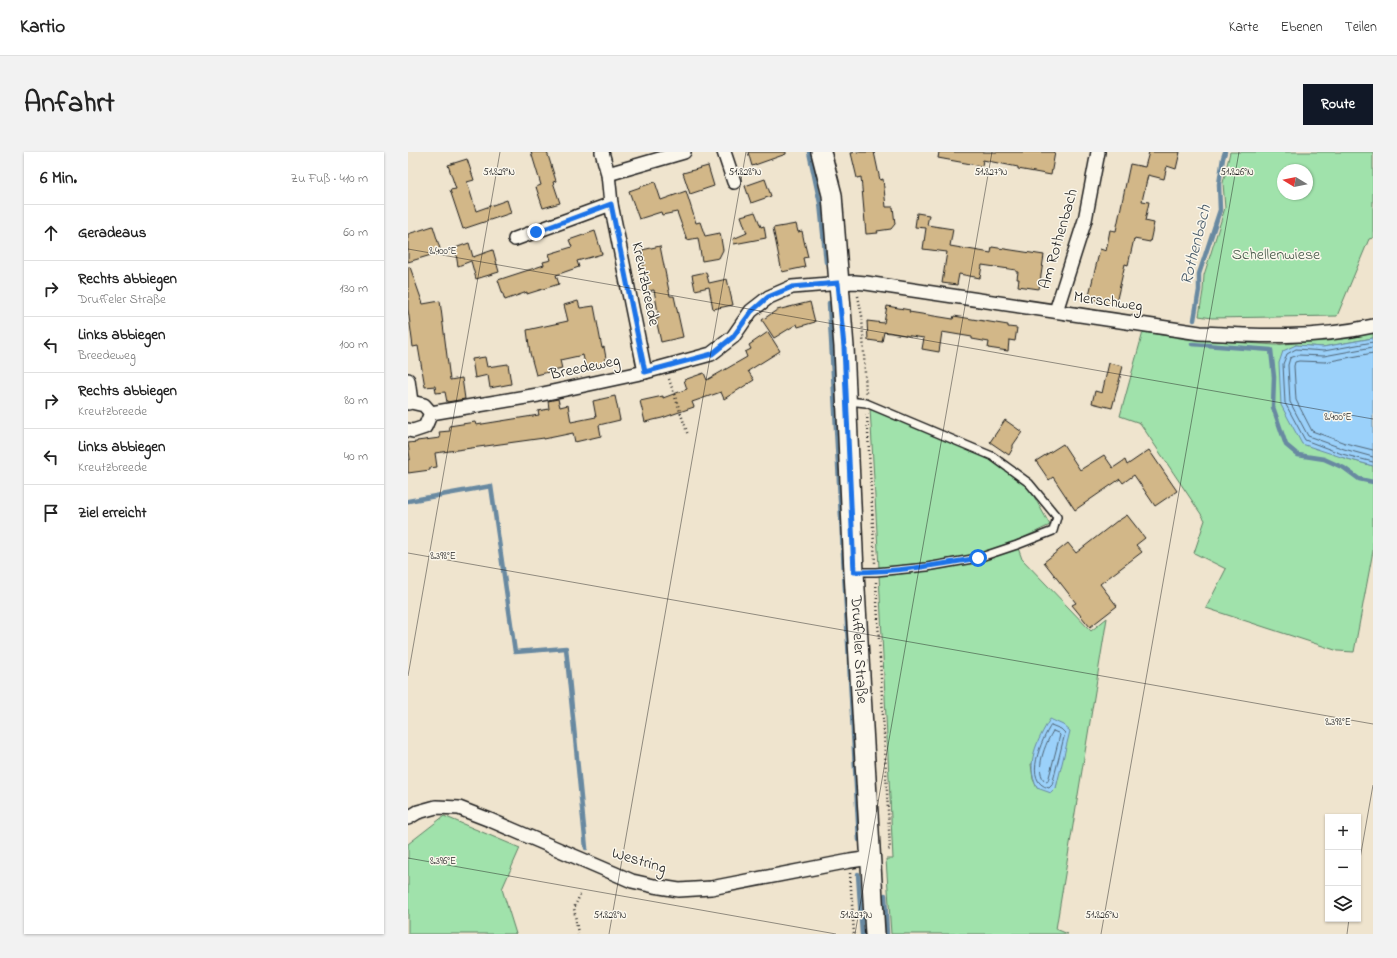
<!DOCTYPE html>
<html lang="de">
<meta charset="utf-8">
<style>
body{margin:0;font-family:"Indie Flower",sans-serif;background:#f2f2f2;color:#222}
.controls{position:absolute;right:12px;bottom:12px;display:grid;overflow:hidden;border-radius:0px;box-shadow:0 1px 3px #0004}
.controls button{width:36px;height:36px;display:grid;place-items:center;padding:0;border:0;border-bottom:1px solid #e0e0e0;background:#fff;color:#222;font:20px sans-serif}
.compass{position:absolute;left:869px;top:12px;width:36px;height:36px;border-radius:50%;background:#fff;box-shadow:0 1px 3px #0004;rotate:280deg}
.stop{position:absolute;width:12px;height:12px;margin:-9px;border:3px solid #1a73e8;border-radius:50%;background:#fff}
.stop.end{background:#1a73e8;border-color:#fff;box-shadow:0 1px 4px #0008}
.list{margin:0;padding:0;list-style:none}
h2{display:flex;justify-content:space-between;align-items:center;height:52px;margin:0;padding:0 16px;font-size:17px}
h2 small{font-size:13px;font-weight:400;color:#767676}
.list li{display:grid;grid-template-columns:26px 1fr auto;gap:12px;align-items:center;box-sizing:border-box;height:56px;padding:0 16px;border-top:1px solid #e0e0e0}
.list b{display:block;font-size:15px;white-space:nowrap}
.list p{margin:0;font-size:13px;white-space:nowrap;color:#767676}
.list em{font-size:13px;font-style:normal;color:#767676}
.icon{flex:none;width:22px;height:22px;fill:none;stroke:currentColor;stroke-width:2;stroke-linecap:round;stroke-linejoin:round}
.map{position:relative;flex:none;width:965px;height:782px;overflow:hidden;border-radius:0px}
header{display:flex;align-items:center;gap:24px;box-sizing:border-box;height:56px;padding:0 20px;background:#fff;border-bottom:1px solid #e0e0e0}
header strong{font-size:19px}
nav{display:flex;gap:22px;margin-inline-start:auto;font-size:14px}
.intro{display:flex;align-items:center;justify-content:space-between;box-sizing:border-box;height:96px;padding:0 24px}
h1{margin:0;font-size:28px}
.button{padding:10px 18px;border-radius:0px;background:#111827;color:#fff;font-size:14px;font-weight:700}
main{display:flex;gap:24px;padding:0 24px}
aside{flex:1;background:#fff;border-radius:0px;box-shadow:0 1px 3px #0004}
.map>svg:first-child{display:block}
</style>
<header>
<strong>Kartio</strong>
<nav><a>Karte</a><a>Ebenen</a><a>Teilen</a></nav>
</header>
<div class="intro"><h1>Anfahrt</h1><a class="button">Route</a></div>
<main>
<aside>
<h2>6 Min.<small>Zu Fuß · 410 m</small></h2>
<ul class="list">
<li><svg class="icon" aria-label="ahead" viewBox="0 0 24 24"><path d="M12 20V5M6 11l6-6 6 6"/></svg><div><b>Geradeaus</b></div><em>60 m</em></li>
<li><svg class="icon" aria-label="right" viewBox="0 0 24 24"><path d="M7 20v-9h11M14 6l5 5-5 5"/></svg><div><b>Rechts abbiegen</b><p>Druffeler Straße</p></div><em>130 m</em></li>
<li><svg class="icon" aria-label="left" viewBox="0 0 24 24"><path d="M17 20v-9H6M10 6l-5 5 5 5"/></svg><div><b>Links abbiegen</b><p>Breedeweg</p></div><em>100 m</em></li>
<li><svg class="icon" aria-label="right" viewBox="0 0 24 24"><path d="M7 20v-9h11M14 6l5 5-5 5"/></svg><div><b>Rechts abbiegen</b><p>Kreutzbreede</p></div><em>80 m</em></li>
<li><svg class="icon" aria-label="left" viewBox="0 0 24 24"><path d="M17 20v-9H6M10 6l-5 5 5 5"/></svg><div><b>Links abbiegen</b><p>Kreutzbreede</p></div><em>40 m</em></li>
<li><svg class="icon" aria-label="arrive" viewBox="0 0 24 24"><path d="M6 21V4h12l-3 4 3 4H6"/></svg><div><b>Ziel erreicht</b></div></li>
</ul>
</aside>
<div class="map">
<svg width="965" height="782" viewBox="0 0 965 782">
<rect width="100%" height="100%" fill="#efe4ce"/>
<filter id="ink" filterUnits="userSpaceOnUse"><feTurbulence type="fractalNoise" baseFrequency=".025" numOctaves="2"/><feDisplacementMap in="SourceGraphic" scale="8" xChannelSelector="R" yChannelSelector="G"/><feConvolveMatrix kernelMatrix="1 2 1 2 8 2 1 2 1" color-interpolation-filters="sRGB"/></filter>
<g filter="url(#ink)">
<g fill="#a0e2ab" stroke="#5e7f64" fill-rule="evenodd">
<path d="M822 0H965V86L961 87 929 164 804 166 791 164 795 139 796 123 817 56 815 31ZM875 18H899V42H875Z"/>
<polygon points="965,177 965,186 915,195 887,193 933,305 965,314 965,399 946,500 930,499 798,456 818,417 786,401 797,368 732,271 712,264 735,180 778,187 868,193 923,187"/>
<path d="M462 256 570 300 594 315 619 332 642 373C619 384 594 397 568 403 537 411 503 413 471 416Z"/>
<path d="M610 396 614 407 683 479 699 466 648 777 660 782H483L478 707H485L471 423 570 409ZM653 609 648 636H629L625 627 623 612Z"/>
<polygon points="36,664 112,696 94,737 108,782 0,782 0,692"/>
</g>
<g fill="#9bd1fa" stroke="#6889a1">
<polygon points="965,186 965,314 933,305 894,292 873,253 871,211 875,199 888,193 915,195"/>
<path d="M642 567 655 573 662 579 648 636 643 641 629 636C617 611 629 589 642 567Z"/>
</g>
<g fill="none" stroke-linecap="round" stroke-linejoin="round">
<g stroke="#4f6475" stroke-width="1">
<polyline points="965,190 916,199 888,197 879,202 875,212 877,251 897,288 934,302 965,310"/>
<polyline points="965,195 916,204 890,203 882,206 880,213 882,250 900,284 936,297 965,305"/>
<polyline points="965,201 917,210 891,209 887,210 886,214 888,248 904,279 937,291 965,298"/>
<path d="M643 573 653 577 657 581 644 633 641 636C614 630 634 587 643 573Z"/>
<path d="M645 579 650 581 652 583 640 629 638 630C625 620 638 590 645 579Z"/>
</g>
<g stroke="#6889a1" stroke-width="4.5">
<polyline points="401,0 412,51 418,110"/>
<polyline points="421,151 451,688"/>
<polyline points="786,168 791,138 791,122 812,58 811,32 815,6 817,0"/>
<polyline points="784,192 863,198 866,225 865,255 878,293 890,303 916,307 936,316 951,327 965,330"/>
<polyline points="0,349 83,334 107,500 158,496 178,696"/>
<polyline points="450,722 454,782"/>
<polyline points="477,743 479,782"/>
</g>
</g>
<g fill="#d2b788" stroke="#1c1c1c">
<polygon points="123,0 139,0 148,29 145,30 152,51 135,56 128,35 133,33"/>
<polygon points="340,0 378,0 378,2 344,14"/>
<polygon points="450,0 466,0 472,28 475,27 478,55 485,55 487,72 483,77 469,79 470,81 458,82 453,25 449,26 443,1"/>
<polygon points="531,0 647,0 643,23 610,17 610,15 575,8 574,14 530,6"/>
<polygon points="741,0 772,0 768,17 759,14 756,27 740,23 734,49 741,50 737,69 746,71 742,90 726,87 720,113 717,112 708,151 704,153 680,147 692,97 698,99 702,78 708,79 722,12 737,15"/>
<polygon points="59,7 66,28 59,30 68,59 99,48 103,61 55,77 42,38 48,37 40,13"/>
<polygon points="300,14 306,34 282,42 275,21"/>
<polygon points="357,27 363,44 343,51 337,34"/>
<polygon points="247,30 253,48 278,39 288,71 292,70 297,84 312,81 315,98 311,106 294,109 290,86 279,88 269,60 254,63 253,60 231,67 221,39"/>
<polygon points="347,60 353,75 356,74 358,86 326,92 325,87 339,81 333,64"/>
<polygon points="509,61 521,63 519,73 545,77 542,94 583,101 584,95 636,103 631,137 610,134 611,127 609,127 610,120 608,120 608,118 574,113 572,126 551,122 549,133 534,131 539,100 515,97 518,76 507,75"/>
<polygon points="388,72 390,80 394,79 396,89 400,105 395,106 397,115 374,120 365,76"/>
<polygon points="25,74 33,100 0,110 0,82"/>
<polygon points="187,79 194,102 169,109 171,115 148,123 151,132 119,142 119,140 97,148 90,128 136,113 135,110 143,108 141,102 164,95 161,88"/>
<polygon points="61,91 65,105 85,98 91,120 68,127 63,109 50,114 47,96"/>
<polygon points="252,94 262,144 266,144 275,185 253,190 248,167 251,166 246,138 240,139 235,113 237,112 234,98"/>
<polygon points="0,115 2,115 15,152 32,149 42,228 54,226 57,247 39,250 37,240 28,241 27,234 17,235 10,194 5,195 0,157"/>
<polygon points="298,120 301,131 319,127 325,153 305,157 301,135 287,138 284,123"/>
<polygon points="170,149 172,156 186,154 194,196 196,195 198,206 197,207 198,213 178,217 175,203 152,208 154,217 128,223 122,201 119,178 160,169 156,153"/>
<polygon points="402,150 407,170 390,175 389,172 366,186 354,168 369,158"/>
<polygon points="479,154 502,158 501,160 545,167 546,164 600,173 600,175 609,176 607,189 601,188 600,199 580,196 581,190 564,187 564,185 534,180 531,200 514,197 516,186 476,180 474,190 460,188 459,169 476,171"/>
<polygon points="360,180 372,199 340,219 346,228 316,247 313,240 284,250 286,255 254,266 237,270 232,249 255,244 255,246 279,237 276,228 296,221 299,228 339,205 337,200 343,197 341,193"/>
<polygon points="77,205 79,215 100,212 103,232 82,236 80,223 67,226 64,207"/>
<polygon points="701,211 715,214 704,256 684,251 687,239 694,241"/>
<polygon points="207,244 212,268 191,273 193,284 167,290 165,281 136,287 136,286 27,301 29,315 22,316 22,318 0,321 0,308 2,307 0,291 9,290 9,289 32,286 31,280 42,279 41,274 67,270 68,273 131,263 130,259 141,257 140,249 150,247 152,255 160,253 163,270 188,265 185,249"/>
<polygon points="597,268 614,280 605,293 605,296 601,303 582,290"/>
<polygon points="655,292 672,318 696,303 705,316 717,308 719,313 741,298 769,339 747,354 726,323 715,331 712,327 667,358 645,325 641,328 628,309"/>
<polygon points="719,363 737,386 728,393 734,400 692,432 709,454 682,475 664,453 668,451 636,410 660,391 668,401 709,369 710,369"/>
</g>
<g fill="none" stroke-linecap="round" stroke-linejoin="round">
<defs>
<polyline id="lane" points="440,249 458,251 584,304 621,331 649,365 645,379 609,393 570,406 519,415 468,420 446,420"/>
<g id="street">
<polyline points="194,0 200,22 203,52 237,220"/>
<polyline points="316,0 326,30"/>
<polyline points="200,22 276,0"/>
<polyline points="107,87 203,52"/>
<polyline points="648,159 677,68 690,0"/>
<polyline points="0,228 3,250"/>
<polyline points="0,251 3,250 16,253 23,261"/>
<path d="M23 261 130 243 237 220 303 202 325 185 343 159 361 145 384 135 446 130 458 131 792 181C850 184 908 187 965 174"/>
<polyline points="0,278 5,279 17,275 23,261"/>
<polyline points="0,666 10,660 28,655 51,656 82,668 224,729 246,734 271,738 303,736 442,709 463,706"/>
</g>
<g id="secondary">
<path id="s1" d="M413 0 424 43 436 195 446 420 467 782"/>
</g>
</defs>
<use href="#lane" stroke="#1c1c1c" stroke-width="10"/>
<use href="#street" stroke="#1c1c1c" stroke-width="16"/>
<use href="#secondary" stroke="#1c1c1c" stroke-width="22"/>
<g stroke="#1c1c1c" stroke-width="2.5" stroke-dasharray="1 3" stroke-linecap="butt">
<polyline points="450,144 454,164 458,241"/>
<polyline points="261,227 280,283"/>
<polyline points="459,262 467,411"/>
<polyline points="468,430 482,697 479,698"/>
<polyline points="442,721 446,782"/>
<polyline points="170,782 166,756 172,743"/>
</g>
<use href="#lane" stroke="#fbf7ec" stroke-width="7"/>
<use href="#street" stroke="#fbf7ec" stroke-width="13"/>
<use href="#secondary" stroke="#fbf7ec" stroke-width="19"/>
</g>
</g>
<g fill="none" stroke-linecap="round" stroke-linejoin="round" filter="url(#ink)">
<path stroke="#1a73e8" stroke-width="5" d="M128 80 203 52 237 220 304 202 325 185 343 160 360 145 384 135 430 131 436 195 446 420C488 420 529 413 570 406"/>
</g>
<path fill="none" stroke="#1c1c1c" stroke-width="1" stroke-opacity="0.45" d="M0 97 965 267M0 401 965 572M0 524 92 0M0 706 428 782M950 718 965 633M201 782 338 0M447 782 584 0M693 782 831 0M939 782 941 767"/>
<g text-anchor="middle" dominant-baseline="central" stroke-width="3" stroke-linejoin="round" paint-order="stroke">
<g font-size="16" fill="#1c1c1c" stroke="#fbf7ec">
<text transform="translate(651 87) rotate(-74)">Am Rothenbach</text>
<text transform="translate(237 132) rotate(78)">Kreutzbreede</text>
<text transform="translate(700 150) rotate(8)">Merschweg</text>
<text transform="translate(177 216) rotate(-12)">Breedeweg</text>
<text stroke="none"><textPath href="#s1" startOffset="500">Druffeler Straße</textPath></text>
<text transform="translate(231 709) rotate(17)">Westring</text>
</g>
<g font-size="16" fill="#445747" stroke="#fbf7ec">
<text x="868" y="103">Schellenwiese</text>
</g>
<g font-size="17" font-style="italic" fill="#485b6a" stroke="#fbf7ec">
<text transform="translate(788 93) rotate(-76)">Rothenbach</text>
</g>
</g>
<g font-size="10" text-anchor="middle" fill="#1c1c1c" stroke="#fbf7ec" stroke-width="3" stroke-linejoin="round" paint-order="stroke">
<text x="91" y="23">51.829°N</text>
<text x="337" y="23">51.828°N</text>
<text x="583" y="23">51.827°N</text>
<text x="829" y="23">51.826°N</text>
<text x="35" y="102">8.400°E</text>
<text x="930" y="268">8.400°E</text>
<text x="35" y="407">8.398°E</text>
<text x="930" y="573">8.398°E</text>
<text x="35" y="712">8.396°E</text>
<text x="202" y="766">51.828°N</text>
<text x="448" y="766">51.827°N</text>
<text x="694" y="766">51.826°N</text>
</g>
</svg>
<div class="controls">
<button>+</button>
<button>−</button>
<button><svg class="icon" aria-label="layers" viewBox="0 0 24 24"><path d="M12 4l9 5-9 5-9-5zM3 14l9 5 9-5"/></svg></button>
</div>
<svg class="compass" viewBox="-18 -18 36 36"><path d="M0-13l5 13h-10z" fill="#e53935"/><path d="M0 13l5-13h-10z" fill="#767676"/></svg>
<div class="stop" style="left:570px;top:406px"></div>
<div class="stop end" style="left:128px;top:80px"></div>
</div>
</main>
